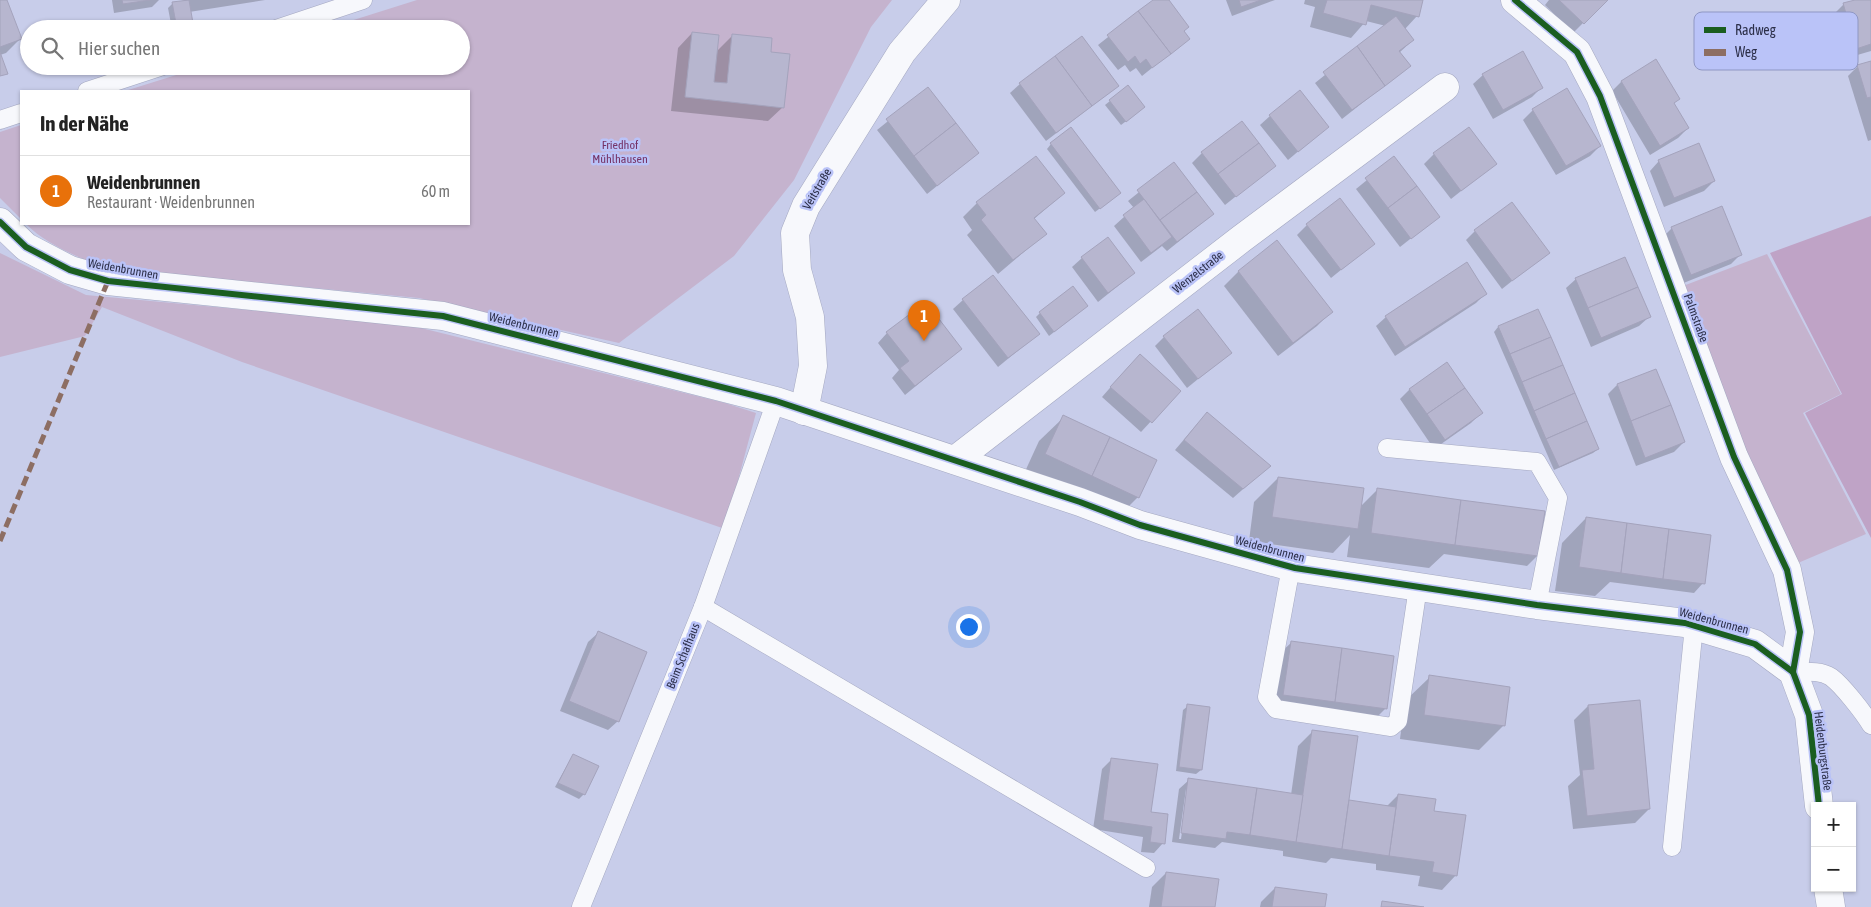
<!DOCTYPE html>
<html lang="de">
<meta charset="utf-8">
<style>
body{margin:0;font-family:"Asap Condensed",sans-serif;background:#f2f2f2;color:#222}
.controls{position:absolute;right:15px;bottom:15px;display:grid;overflow:hidden;border-radius:0px;box-shadow:0 1px 4px #0004}
.controls button{width:45px;height:45px;display:grid;place-items:center;padding:0;border:0;border-bottom:1px solid #e0e0e0;background:#fff;color:#222;font:25px sans-serif}
.you{position:absolute;left:968px;top:626px;width:18px;height:18px;margin:-12px;border:4px solid #fff;border-radius:50%;background:#1a73e8;box-shadow:0 0 0 8px #1a73e833}
.badge{display:grid;place-items:center;width:32px;height:32px;border-radius:50%;background:#636681;color:#fff;font-size:16px;font-weight:700}
.pin{position:absolute;translate:-50% -41px;filter:drop-shadow(0 1px 2px #0008)}
.pin::after{content:'';position:absolute;top:26px;width:18px;height:15px;background:inherit;clip-path:polygon(0 0,100% 0,50% 100%)}
.list{margin:0;padding:0;list-style:none}
h2{display:flex;justify-content:space-between;align-items:center;height:65px;margin:0;padding:0 20px;font-size:21px}
h2 small{font-size:16px;font-weight:400;color:#767676}
.list li{display:grid;grid-template-columns:32px 1fr auto;gap:15px;align-items:center;box-sizing:border-box;height:70px;padding:0 20px;border-top:1px solid #e0e0e0}
.list b{display:block;font-size:19px;white-space:nowrap}
.list p{margin:0;font-size:16px;white-space:nowrap;color:#767676}
.list em{font-size:16px;font-style:normal;color:#767676}
.icon{flex:none;width:28px;height:28px;fill:none;stroke:currentColor;stroke-width:2;stroke-linecap:round;stroke-linejoin:round}
.map{position:relative;flex:none;width:1871px;height:907px;overflow:hidden}
.search{position:absolute;background:#fff;box-shadow:0 1px 4px #0004;left:20px;top:20px;width:450px;height:55px;display:flex;align-items:center;gap:12px;box-sizing:border-box;padding:0 18px;border-radius:28px;color:#767676;font-size:19px}
.panel{position:absolute;background:#fff;box-shadow:0 1px 4px #0004;left:20px;top:90px;width:450px;height:135px;border-radius:0px}
.map>svg:first-child{display:block}
</style>
<div class="map">
<svg width="1871" height="907" viewBox="0 0 1871 907">
<rect width="100%" height="100%" fill="#c8cdea"/>
<g fill="#c5b3ce">
<path d="M417 0H892L871 27 794 180 734 256 619 343 419 298 105 268C78 257 47 245 26 224H469V91H125L205 66H461V29H325Z"/>
<polygon points="21,125 21,219 0,198 0,132"/>
<polygon points="0,253 86,295 409,325 725,403 756,413 725,529 242,362 102,307 85,336 0,357"/>
<polygon points="1767,254 1841,394 1803,413 1866,534 1798,563 1744,451 1683,286"/>
</g>
<polygon fill="#bfa3c6" points="1871,216 1871,538 1805,413 1842,394 1770,253"/>
<g fill="#0003" fill-rule="evenodd">
<polygon points="0,0 6,0 20,39 6,53 0,55"/>
<polygon points="112,0 159,0 152,7 114,13"/>
<polygon points="186,0 265,0 189,12 192,29 172,29 168,8 173,3"/>
<polygon points="1155,0 1167,0 1188,39 1142,76 1136,68 1130,72 1125,65 1118,70 1098,45"/>
<polygon points="1226,0 1275,0 1232,16"/>
<polygon points="1305,0 1422,0 1417,16 1405,29 1413,40 1399,53 1409,66 1342,119 1315,83 1386,26 1366,21 1351,38 1310,27 1315,7 1304,4"/>
<polygon points="1549,0 1606,0 1573,33 1545,5"/>
<polygon points="1860,0 1871,0 1871,51 1847,58 1834,14 1844,4"/>
<polygon points="692,33 716,52 733,35 769,53 783,107 768,121 671,111 678,48"/>
<polygon points="1656,61 1678,99 1673,104 1688,128 1678,138 1650,155 1612,91 1621,82"/>
<polygon points="1871,62 1871,140 1868,141 1848,76 1858,66"/>
<polygon points="1483,75 1541,88 1532,97 1493,119 1473,84"/>
<polygon points="1020,84 1118,86 1046,141 1010,93"/>
<polygon points="928,89 978,153 927,194 877,130"/>
<polygon points="1567,90 1600,146 1590,156 1556,175 1523,120 1533,110"/>
<polygon points="1110,101 1138,112 1121,125 1105,105"/>
<polygon points="1270,116 1327,127 1288,160 1260,125"/>
<polygon points="1051,144 1115,197 1095,212 1047,149"/>
<polygon points="1202,153 1274,166 1225,205 1192,163"/>
<polygon points="1434,154 1495,164 1451,199 1424,164"/>
<polygon points="1394,158 1438,217 1400,247 1356,189"/>
<polygon points="1659,161 1714,181 1704,191 1664,207 1650,171"/>
<polygon points="1174,164 1213,214 1167,251 1162,246 1141,262 1114,226 1134,208 1128,201"/>
<polygon points="1064,193 1034,219 1045,234 998,274 967,235 972,230 963,217 977,203"/>
<polygon points="1307,225 1373,244 1331,278 1297,235"/>
<polygon points="1672,228 1741,254 1731,264 1681,284 1662,238"/>
<polygon points="1475,231 1548,252 1502,289 1466,240"/>
<polygon points="1277,242 1331,312 1317,326 1278,356 1224,286 1238,272"/>
<polygon points="1082,258 1134,273 1098,302 1072,267"/>
<polygon points="1576,279 1649,317 1639,326 1591,347 1566,288"/>
<polygon points="1485,294 1476,303 1395,356 1376,326 1386,317"/>
<polygon points="963,300 1038,334 998,367 953,309"/>
<polygon points="1082,310 1049,336 1036,317 1040,313"/>
<polygon points="1538,311 1598,449 1593,453 1554,470 1494,332 1498,327"/>
<polygon points="887,333 961,349 905,395 892,378 899,370 878,343"/>
<polygon points="1164,337 1230,353 1187,388 1155,346"/>
<polygon points="1447,364 1481,413 1471,423 1434,449 1400,399 1409,390"/>
<polygon points="1130,365 1179,391 1141,432 1102,397"/>
<polygon points="1617,385 1684,442 1674,452 1636,466 1608,394"/>
<polygon points="1064,417 1138,497 1113,522 1022,478 1039,441"/>
<polygon points="1198,423 1259,475 1233,498 1175,450"/>
<polygon points="1278,478 1360,507 1377,490 1537,556 1527,566 1444,554 1429,568 1347,557 1350,535 1333,553 1249,541 1254,502"/>
<polygon points="1586,518 1703,583 1694,593 1610,582 1595,596 1555,591 1562,543"/>
<polygon points="598,633 618,721 608,730 560,711 588,642"/>
<polygon points="1291,643 1385,709 1376,718 1274,705 1281,652"/>
<polygon points="1430,677 1504,725 1479,750 1400,739 1405,701"/>
<polygon points="1188,706 1201,770 1196,774 1176,771 1183,710"/>
<polygon points="1588,706 1649,809 1635,823 1573,829 1568,786 1580,775 1574,720"/>
<path d="M1313 731 1347 804 1349 802 1386 807 1398 795 1432 812 1456 875 1442 890 1418 886 1420 876 1376 870V864L1331 858 1326 863 1283 856V851L1222 842 1215 848 1172 842 1179 789 1189 780 1291 795 1298 746ZM1186 789H1188L1181 839H1179Z"/>
<polygon points="573,755 584,794 579,799 555,787"/>
<polygon points="1112,759 1150,814 1163,843 1154,853 1141,852 1143,837 1093,829 1102,769"/>
<polygon points="1166,873 1214,907 1149,907 1152,887"/>
<polygon points="1275,888 1324,907 1260,907 1261,902"/>
</g>
<g fill="#b7b6cf" stroke="#a4a3bc">
<polygon points="0,0 7,0 22,39 0,47"/>
<polygon points="122,0 150,0 123,4"/>
<polygon points="189,0 194,29 177,29 172,2"/>
<polygon points="1153,0 1169,0 1189,27 1184,31 1190,39 1171,54 1138,11"/>
<polygon points="1239,0 1261,0 1241,7"/>
<polygon points="1327,0 1423,0 1419,17 1371,5 1366,25 1323,13"/>
<polygon points="1559,0 1608,0 1584,24"/>
<polygon points="1855,0 1871,0 1871,44 1856,49 1843,3"/>
<polygon points="1138,11 1171,54 1152,68 1146,59 1140,64 1135,56 1128,62 1107,35"/>
<polygon points="1396,16 1414,40 1399,51 1411,66 1385,86 1357,46"/>
<polygon points="692,32 719,35 714,82 727,83 732,34 772,38 771,52 790,54 784,108 685,97"/>
<polygon points="1082,36 1119,86 1092,106 1055,56"/>
<polygon points="1357,46 1385,86 1352,110 1323,72"/>
<polygon points="1523,51 1543,88 1503,110 1482,74"/>
<polygon points="0,52 8,74 0,76"/>
<polygon points="1055,56 1092,106 1056,133 1019,83"/>
<polygon points="1656,59 1680,99 1674,103 1689,128 1660,146 1621,81"/>
<polygon points="1871,61 1871,97 1867,98 1857,65"/>
<polygon points="1128,85 1145,107 1126,122 1109,100"/>
<polygon points="928,87 956,123 914,156 886,119"/>
<polygon points="1567,88 1601,146 1566,166 1532,109"/>
<polygon points="1300,90 1329,127 1298,152 1269,115"/>
<polygon points="1242,121 1259,143 1218,174 1201,152"/>
<polygon points="956,123 979,153 937,186 914,156"/>
<polygon points="1071,127 1121,193 1100,209 1050,143"/>
<polygon points="1469,127 1497,164 1461,191 1433,153"/>
<polygon points="1259,143 1276,166 1236,197 1218,174"/>
<polygon points="1699,143 1715,181 1674,198 1658,160"/>
<polygon points="1036,156 1065,193 1034,218 1047,234 1013,260 981,220 986,215 976,202"/>
<polygon points="1394,156 1417,186 1388,208 1365,178"/>
<polygon points="1174,162 1197,192 1160,220 1137,190"/>
<polygon points="1417,186 1440,217 1411,239 1388,208"/>
<polygon points="1197,192 1214,214 1177,242 1160,220"/>
<polygon points="1340,198 1375,244 1341,270 1306,224"/>
<polygon points="1144,199 1172,237 1151,253 1123,215"/>
<polygon points="1512,202 1550,253 1512,281 1474,230"/>
<polygon points="1722,206 1742,255 1691,275 1671,227"/>
<polygon points="1108,237 1135,273 1108,293 1081,257"/>
<polygon points="1277,240 1333,312 1293,343 1238,271"/>
<polygon points="1625,257 1638,287 1588,308 1575,278"/>
<polygon points="1467,262 1487,294 1405,347 1385,316"/>
<polygon points="993,275 1040,334 1008,358 962,299"/>
<polygon points="1073,286 1088,306 1054,332 1039,312"/>
<polygon points="1638,287 1651,317 1601,338 1588,308"/>
<polygon points="926,302 962,349 915,386 900,368 909,361 886,332"/>
<polygon points="1198,309 1232,353 1198,379 1163,336"/>
<polygon points="1538,309 1551,337 1510,354 1498,326"/>
<polygon points="1551,337 1563,365 1522,382 1510,354"/>
<polygon points="1140,354 1181,391 1152,423 1110,387"/>
<polygon points="1447,362 1465,388 1427,414 1409,389"/>
<polygon points="1563,365 1575,393 1534,411 1522,382"/>
<polygon points="1656,369 1671,405 1631,421 1617,384"/>
<polygon points="1465,388 1483,413 1445,440 1427,414"/>
<polygon points="1575,393 1587,421 1546,439 1534,411"/>
<polygon points="1671,405 1685,442 1645,458 1631,421"/>
<polygon points="1207,412 1271,466 1243,489 1184,440"/>
<polygon points="1063,415 1110,437 1092,476 1045,454"/>
<polygon points="1587,421 1599,449 1559,467 1546,439"/>
<polygon points="1110,437 1157,460 1139,498 1092,476"/>
<polygon points="1278,477 1364,488 1358,529 1272,517"/>
<polygon points="1377,488 1461,500 1455,545 1371,533"/>
<polygon points="1461,500 1545,511 1538,556 1455,545"/>
<polygon points="1586,517 1627,523 1621,573 1579,567"/>
<polygon points="1627,523 1669,529 1663,579 1621,573"/>
<polygon points="1669,529 1711,535 1705,584 1663,579"/>
<polygon points="598,631 647,652 619,722 569,701"/>
<polygon points="1291,641 1342,648 1335,702 1283,695"/>
<polygon points="1342,648 1394,656 1387,709 1335,702"/>
<polygon points="1429,675 1510,687 1505,726 1424,715"/>
<polygon points="1640,700 1650,809 1587,816 1582,770 1594,769 1588,705"/>
<polygon points="1187,704 1210,707 1202,770 1179,767"/>
<polygon points="1312,730 1358,736 1342,849 1296,842"/>
<polygon points="573,754 599,766 585,795 558,783"/>
<polygon points="1111,758 1158,764 1151,812 1168,814 1165,844 1150,842 1152,827 1103,820"/>
<polygon points="1188,778 1257,788 1250,835 1227,832 1226,839 1181,833"/>
<polygon points="1257,788 1303,795 1296,842 1250,835"/>
<polygon points="1398,794 1436,799 1434,811 1466,815 1457,876 1432,872 1434,862 1389,856"/>
<polygon points="1349,800 1396,807 1389,856 1342,849"/>
<polygon points="1166,872 1219,879 1215,907 1161,907"/>
<polygon points="1275,887 1327,894 1325,907 1272,907"/>
<polygon points="1382,901 1424,907 1381,907"/>
</g>
<g fill="none" stroke-linecap="round" stroke-linejoin="round">
<defs>
<g id="service">
<polyline points="276,29 363,0"/>
<polyline points="87,91 163,66"/>
<polyline points="0,120 21,113"/>
<polyline points="1387,448 1537,462 1558,498 1537,605"/>
<polyline points="1291,567 1267,697 1276,709 1391,727 1398,721 1418,587"/>
<polyline points="703,607 1146,868"/>
<path d="M1793 672C1805 672 1820 670 1831 677 1842 685 1864 713 1871 725"/>
<polyline points="1672,847 1694,626"/>
<polyline points="581,907 703,607 776,401"/>
</g>
<g id="minor">
<polyline points="1515,0 1577,52 1600,96 1734,457 1787,570 1800,632 1793,672"/>
<polyline points="804,411 813,366 810,317 797,270 795,233 806,206 902,52 946,0"/>
<polyline points="955,460 1241,239 1445,87"/>
</g>
<g id="tertiary">
<polyline points="0,222 26,247 70,270 108,281 443,316 776,401 1080,502 1140,525 1295,568 1537,605 1685,623 1755,644 1793,672 1809,715 1819,806"/>
<polyline points="1828,888 1831,907"/>
</g>
</defs>
<use href="#service" stroke="#a4a8c1" stroke-width="19"/>
<use href="#minor" stroke="#a4a8c1" stroke-width="29"/>
<use href="#tertiary" stroke="#a4a8c1" stroke-width="29"/>
<use href="#service" stroke="#f7f8fc" stroke-width="18"/>
<use href="#minor" stroke="#f7f8fc" stroke-width="28"/>
<use href="#tertiary" stroke="#f7f8fc" stroke-width="28"/>
<polyline stroke="#8d6e63" stroke-width="5" stroke-dasharray="10 5" stroke-linecap="butt" points="0,541 108,281"/>
<defs>
<g id="cycleway">
<polyline points="1515,0 1577,52 1600,96 1734,457 1787,570 1800,632 1793,672"/>
<polyline points="0,222 26,247 70,270 108,281 443,316 776,401 1080,502 1140,525 1295,568 1537,605 1685,623 1755,644 1793,672"/>
<polyline points="1793,672 1809,715 1819,806"/>
</g>
</defs>
<use href="#cycleway" stroke="#bac3f8" stroke-width="9"/>
<use href="#cycleway" stroke="#1b5e20" stroke-width="6"/>
</g>
<g text-anchor="middle" dominant-baseline="central" stroke-width="5" stroke-linejoin="round" paint-order="stroke">
<g font-size="12" fill="#753265" stroke="#bac3f8">
<text x="620" y="145">Friedhof<tspan x="620" dy="14">Mühlhausen</tspan></text>
</g>
<g font-size="12" fill="#2c2f49" stroke="#bac3f8">
<text transform="translate(817 189) rotate(-60)">Veitstraße</text>
<text transform="translate(123 269) rotate(10)">Weidenbrunnen</text>
<text transform="translate(1198 272) rotate(-38)">Wenzelstraße</text>
<text transform="translate(1696 318) rotate(70)">Palmstraße</text>
<text transform="translate(524 325) rotate(14)">Weidenbrunnen</text>
<text transform="translate(1270 549) rotate(15)">Weidenbrunnen</text>
<text transform="translate(1714 621) rotate(15)">Weidenbrunnen</text>
<text transform="translate(683 656) rotate(-68)">Beim Schafhaus</text>
<text transform="translate(1823 751) rotate(83)">Heidenburgstraße</text>
</g>
</g>
<rect x="1694" y="12" width="164" height="58" rx="8" fill="#bac3f8" stroke="#8f97c4" stroke-width="1"/>
<rect x="1704" y="27" width="22" height="6" fill="#1b5e20"/>
<rect x="1704" y="49" width="22" height="7" fill="#8d6e63"/>
<g font-size="14" fill="#2c2f49">
<text x="1735" y="35">Radweg</text>
<text x="1735" y="57">Weg</text>
</g>
</svg>
<div class="controls">
<button>+</button>
<button>−</button>
</div>
<div class="you"></div>
<div class="pin badge" style="left:924px;top:341px;background:#e8710a">1</div>
<div class="search"><svg class="icon" aria-label="search" viewBox="0 0 24 24"><circle cx="10" cy="10" r="6"/><path d="M15 15l6 6"/></svg>Hier suchen</div>
<section class="panel">
<h2>In der Nähe<small></small></h2>
<ul class="list">
<li><span class="badge" style="background:#e8710a">1</span><div><b>Weidenbrunnen</b><p>Restaurant · Weidenbrunnen</p></div><em>60 m</em></li>
</ul>
</section>
</div>
